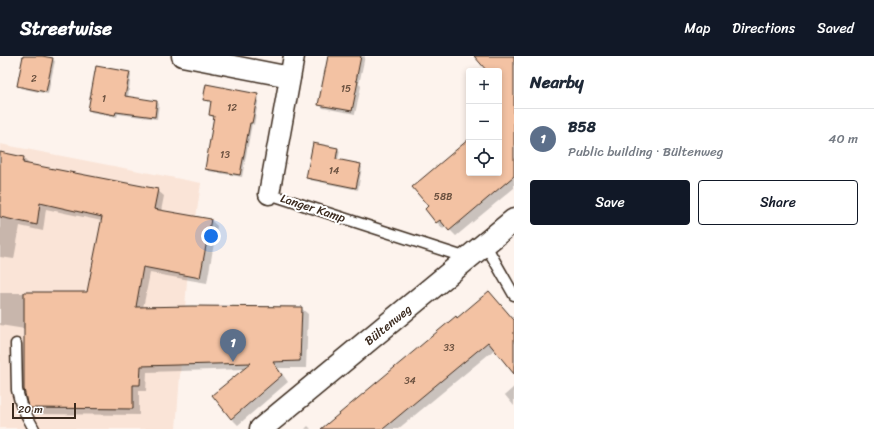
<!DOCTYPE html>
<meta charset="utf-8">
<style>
body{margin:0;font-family:Sriracha,sans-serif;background:#f2f2f3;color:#1f2937}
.controls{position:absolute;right:12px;top:12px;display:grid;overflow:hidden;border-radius:4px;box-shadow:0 2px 6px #0003}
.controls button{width:36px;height:36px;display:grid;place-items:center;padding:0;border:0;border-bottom:1px solid #e0e1e3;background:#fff;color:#1f2937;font:20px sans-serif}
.scale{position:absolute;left:12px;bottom:10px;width:64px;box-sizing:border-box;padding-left:4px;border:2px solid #3b2a1e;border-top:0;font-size:11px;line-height:14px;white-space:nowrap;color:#3b2a1e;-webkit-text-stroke:3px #fff;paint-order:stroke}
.you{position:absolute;left:211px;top:180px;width:14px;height:14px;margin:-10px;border:3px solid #fff;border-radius:50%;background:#1a73e8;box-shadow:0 0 0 6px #1a73e833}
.badge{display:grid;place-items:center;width:26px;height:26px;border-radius:50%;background:#111827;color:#fff;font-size:13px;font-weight:700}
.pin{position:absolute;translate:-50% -33px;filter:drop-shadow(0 1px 2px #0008)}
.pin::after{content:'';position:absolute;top:21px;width:14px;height:12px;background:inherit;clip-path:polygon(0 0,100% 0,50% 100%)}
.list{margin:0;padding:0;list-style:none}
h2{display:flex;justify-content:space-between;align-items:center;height:52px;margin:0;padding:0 16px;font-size:17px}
h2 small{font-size:13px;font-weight:400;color:#747a83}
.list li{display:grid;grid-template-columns:26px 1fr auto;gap:12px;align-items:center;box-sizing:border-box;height:60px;padding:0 16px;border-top:1px solid #e0e1e3}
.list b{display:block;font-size:15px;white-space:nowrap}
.list p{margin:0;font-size:13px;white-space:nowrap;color:#747a83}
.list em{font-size:13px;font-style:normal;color:#747a83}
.actions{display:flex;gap:8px;padding:12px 16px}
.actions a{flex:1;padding:9px 0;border:1px solid #111827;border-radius:4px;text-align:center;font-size:14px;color:#111827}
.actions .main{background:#111827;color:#fff}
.icon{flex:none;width:22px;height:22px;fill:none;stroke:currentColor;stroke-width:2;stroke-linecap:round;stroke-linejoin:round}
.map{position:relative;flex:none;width:514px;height:373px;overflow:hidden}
header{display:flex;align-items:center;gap:24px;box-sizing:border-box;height:56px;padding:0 20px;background:#111827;color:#fff}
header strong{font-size:19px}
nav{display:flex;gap:22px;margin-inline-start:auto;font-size:14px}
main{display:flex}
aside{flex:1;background:#fff}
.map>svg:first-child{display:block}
</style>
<header>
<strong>Streetwise</strong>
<nav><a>Map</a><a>Directions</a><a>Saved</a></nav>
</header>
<main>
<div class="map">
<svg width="514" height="373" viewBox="0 0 514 373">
<rect width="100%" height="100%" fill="#fdf3ed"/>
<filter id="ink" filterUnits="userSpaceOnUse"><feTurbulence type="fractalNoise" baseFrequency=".025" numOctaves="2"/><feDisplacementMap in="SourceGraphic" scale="8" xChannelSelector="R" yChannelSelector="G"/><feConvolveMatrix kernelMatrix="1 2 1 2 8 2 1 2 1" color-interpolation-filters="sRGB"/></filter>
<g filter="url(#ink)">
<polygon fill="#fae4d7" points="0,88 201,127 187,225 176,373 55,373 53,372 0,372"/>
<g fill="#0003">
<polygon points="24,0 37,0 52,3 55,5 48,38 20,32 18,30"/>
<polygon points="331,0 365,0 359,28 361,30 355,58 323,52 320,48"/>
<polygon points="476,0 514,0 514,132 456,180 446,170 443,173 426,154 469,84 469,117 499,117 499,15 488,15"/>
<polygon points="129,17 131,19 128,41 157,46 159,48 157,63 118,58 117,61 91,56 89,53"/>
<polygon points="257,39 259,41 254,69 252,68 242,121 208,115 206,113 215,61 212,61 210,58 212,47 206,45 204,43"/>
<polygon points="337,92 340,95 338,104 360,109 362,111 358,134 310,124 307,122"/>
<polygon points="0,97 23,102 30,109 157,134 164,140 161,155 211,164 217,170 207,227 150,217 143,252 301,252 308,258 306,312 278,312 288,326 238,369 232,363 214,339 245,313 147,316 146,335 139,335 139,359 38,358 31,352 25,273 0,269 0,237 88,237 102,165 46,153 43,175 20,170 14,203 0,201"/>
<polygon points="489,236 514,264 514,316 495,293 398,373 322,373"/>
<polygon points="514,331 514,350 505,339"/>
<polygon points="308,370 311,373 305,373"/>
</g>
<g fill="#f3c2a3" stroke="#3b2a1e">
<polygon points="23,0 42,0 53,2 46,36 17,30"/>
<polygon points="328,0 361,0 356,25 358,25 352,55 318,49"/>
<polygon points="474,0 514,0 514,120 449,175 440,164 436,167 425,153 428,150 412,131 469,83 469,117 499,117 499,15 487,15"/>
<polygon points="96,10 130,16 125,40 157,45 155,61 116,56 115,59 88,54"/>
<polygon points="206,28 258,38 252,67 250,67 240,119 205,113 214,60 209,59 211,45 203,44"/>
<polygon points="313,87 338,92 336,103 361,108 356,132 306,122"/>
<polygon points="0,96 24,101 23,107 158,133 154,153 211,163 200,222 143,211 136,251 192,250 302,251 300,305 273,306 282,319 231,363 212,339 251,307 141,310 140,329 133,329 133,353 30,352 27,347 24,333 24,236 87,236 102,161 40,147 37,169 0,161"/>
<polygon points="489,235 514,264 514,318 488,286 383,373 321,373 456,260 457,262"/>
</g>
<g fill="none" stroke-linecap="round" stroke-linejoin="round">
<defs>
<g id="service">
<polyline points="269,138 467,202"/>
<polyline points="485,188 514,239"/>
<polyline points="16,288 17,334 21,349 34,373"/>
</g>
<g id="minor">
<polyline points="182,0 290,21"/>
<polyline points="269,138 294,0"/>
</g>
<polyline id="secondary" points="261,373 514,164"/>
</defs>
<use href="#service" stroke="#3b2a1e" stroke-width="13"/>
<use href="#minor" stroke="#3b2a1e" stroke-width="23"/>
<use href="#secondary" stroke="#3b2a1e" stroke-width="25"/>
<use href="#service" stroke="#fff" stroke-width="10"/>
<use href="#minor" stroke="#fff" stroke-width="20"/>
<use href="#secondary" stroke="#fff" stroke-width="22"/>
</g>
</g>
<g text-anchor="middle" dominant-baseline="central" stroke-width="4" stroke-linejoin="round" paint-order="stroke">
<g font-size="10" fill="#69503f">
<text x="34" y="23">2</text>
<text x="346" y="33">15</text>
<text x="104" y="43">1</text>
<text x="232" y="52">12</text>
<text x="225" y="99">13</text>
<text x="334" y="115">14</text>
<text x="443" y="141">58B</text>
<text x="449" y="292">33</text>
<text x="410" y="325">34</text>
</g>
<g font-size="12" fill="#3b2a1e" stroke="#fff">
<text transform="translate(313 152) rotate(18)">Langer Kamp</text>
<text transform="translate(388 269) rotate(-39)">Bültenweg</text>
</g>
</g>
</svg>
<div class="controls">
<button>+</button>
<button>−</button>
<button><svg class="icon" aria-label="locate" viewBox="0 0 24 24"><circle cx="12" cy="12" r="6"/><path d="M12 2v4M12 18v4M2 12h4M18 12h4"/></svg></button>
</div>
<div class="scale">20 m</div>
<div class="you"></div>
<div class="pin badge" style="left:233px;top:306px;background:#5c6f8a">1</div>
</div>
<aside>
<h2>Nearby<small></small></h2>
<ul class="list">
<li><span class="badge" style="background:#5c6f8a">1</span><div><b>B58</b><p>Public building · Bültenweg</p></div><em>40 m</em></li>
</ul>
<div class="actions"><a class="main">Save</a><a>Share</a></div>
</aside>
</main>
